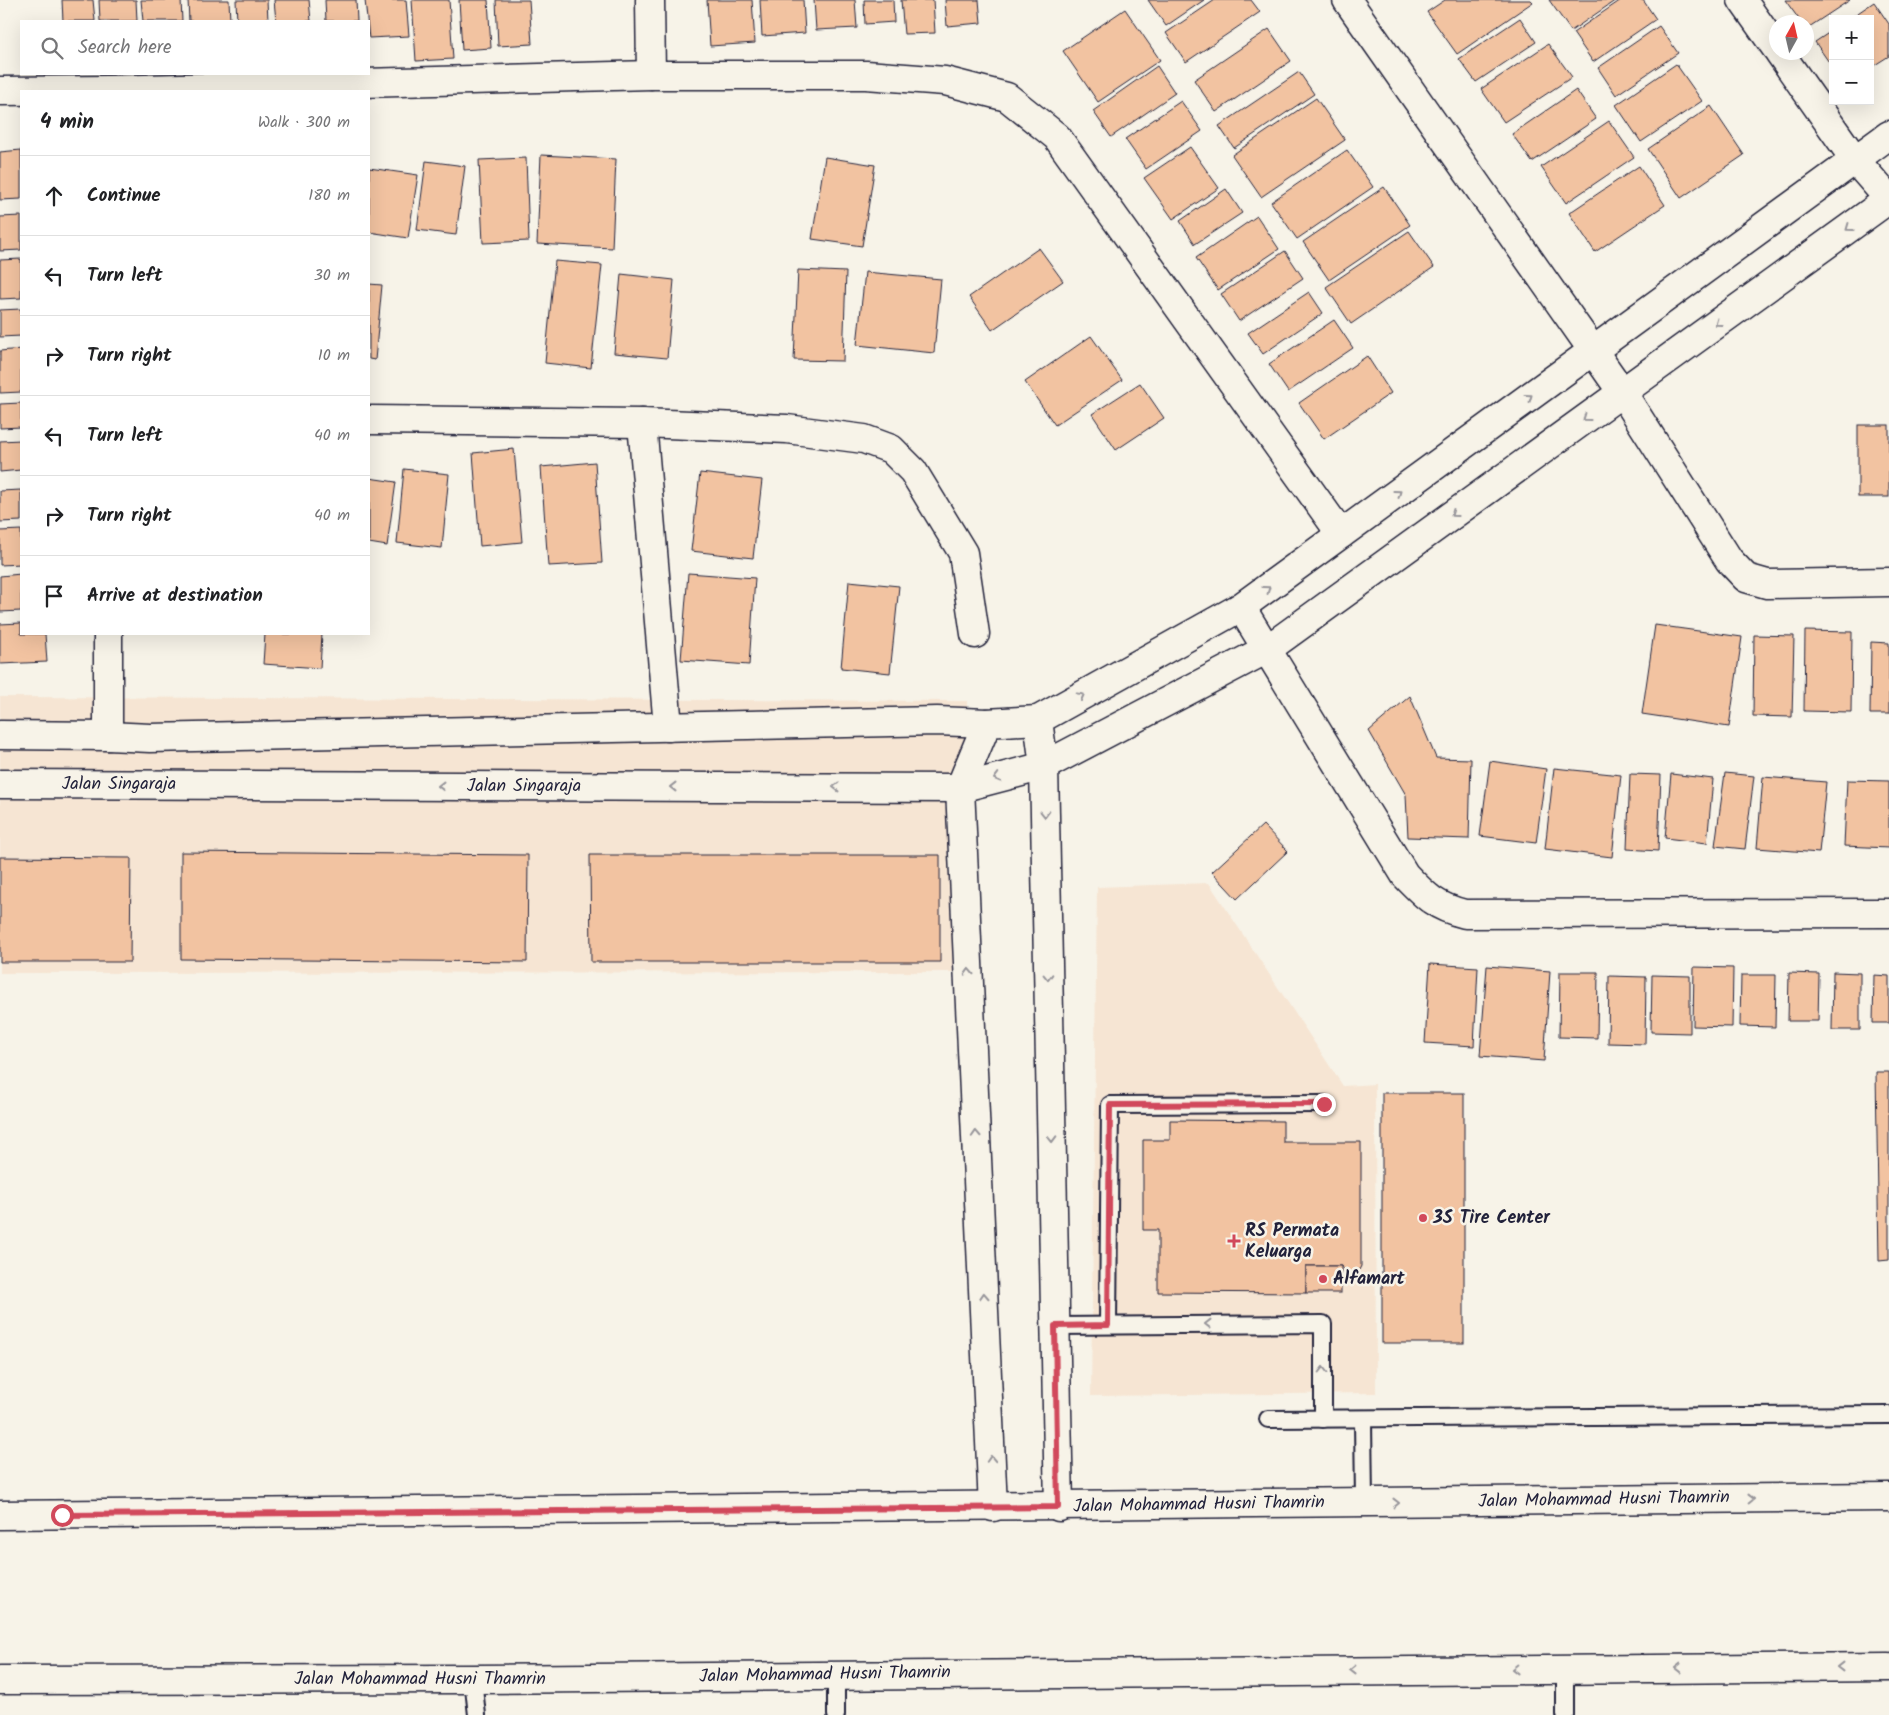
<!DOCTYPE html>
<meta charset="utf-8">
<style>
body{margin:0;font-family:Kalam,sans-serif;background:#f2f2f2;color:#202124}
.controls{position:absolute;right:15px;top:15px;display:grid;overflow:hidden;border-radius:0px;box-shadow:0 5px 20px #0002}
.controls button{width:45px;height:45px;display:grid;place-items:center;padding:0;border:0;border-bottom:1px solid #e0e0e0;background:#fff;color:#202124;font:25px sans-serif}
.compass{position:absolute;left:1769px;top:15px;width:45px;height:45px;border-radius:50%;background:#fff;box-shadow:0 5px 20px #0002;rotate:8deg}
.stop{position:absolute;width:15px;height:15px;margin:-11px;border:4px solid #d1495b;border-radius:50%;background:#fff}
.stop.end{background:#d1495b;border-color:#fff;box-shadow:0 1px 5px #0008}
.list{margin:0;padding:0;list-style:none}
h2{display:flex;justify-content:space-between;align-items:center;height:65px;margin:0;padding:0 20px;font-size:21px}
h2 small{font-size:16px;font-weight:400;color:#757577}
.list li{display:grid;grid-template-columns:32px 1fr auto;gap:15px;align-items:center;box-sizing:border-box;height:80px;padding:0 20px;border-top:1px solid #e0e0e0}
.list b{display:block;font-size:19px;white-space:nowrap}
.list em{font-size:16px;font-style:normal;color:#757577}
.icon{flex:none;width:28px;height:28px;fill:none;stroke:currentColor;stroke-width:2;stroke-linecap:round;stroke-linejoin:round}
.map{position:relative;flex:none;width:1889px;height:1715px;overflow:hidden}
.search{position:absolute;background:#fff;box-shadow:0 5px 20px #0002;left:20px;top:20px;width:350px;height:55px;display:flex;align-items:center;gap:12px;box-sizing:border-box;padding:0 18px;border-radius:0px;color:#757577;font-size:19px}
.panel{position:absolute;background:#fff;box-shadow:0 5px 20px #0002;left:20px;top:90px;width:350px;height:545px;border-radius:0px}
.map>svg:first-child{display:block}
</style>
<div class="map">
<svg width="1889" height="1715" viewBox="0 0 1889 1715">
<rect width="100%" height="100%" fill="#f7f3e8"/>
<filter id="ink" filterUnits="userSpaceOnUse"><feTurbulence type="fractalNoise" baseFrequency=".02" numOctaves="2"/><feDisplacementMap in="SourceGraphic" scale="10" xChannelSelector="R" yChannelSelector="G"/><feConvolveMatrix kernelMatrix="1 2 1 2 8 2 1 2 1" color-interpolation-filters="sRGB"/></filter>
<g filter="url(#ink)">
<g fill="#f6e5d3">
<polygon points="0,697 967,701 971,972 0,973"/>
<polygon points="1209,883 1343,1086 1375,1084 1376,1393 1091,1396 1097,887"/>
</g>
<g fill="#f2c3a1" stroke="#22223b">
<polygon points="62,0 93,0 95,21 63,21"/>
<polygon points="99,0 136,0 137,21 100,21"/>
<polygon points="141,0 181,0 182,21 143,21"/>
<polygon points="188,0 229,0 230,21 189,21"/>
<polygon points="236,0 267,0 268,21 237,21"/>
<polygon points="274,0 309,0 311,21 276,21"/>
<polygon points="325,0 356,0 357,21 326,21"/>
<polygon points="365,0 406,0 409,36 369,38"/>
<polygon points="412,0 449,0 453,59 416,61"/>
<polygon points="459,0 488,0 491,48 462,50"/>
<polygon points="496,0 529,0 532,44 498,46"/>
<polygon points="707,0 752,0 755,43 710,46"/>
<polygon points="760,0 803,0 805,33 762,36"/>
<polygon points="814,0 855,0 857,28 816,30"/>
<polygon points="864,0 893,0 894,22 865,24"/>
<polygon points="901,0 933,0 935,33 904,34"/>
<polygon points="945,0 979,0 981,23 947,26"/>
<polygon points="1148,0 1204,0 1166,26"/>
<polygon points="1215,0 1251,0 1260,12 1186,62 1166,33"/>
<polygon points="1445,0 1531,0 1533,2 1457,54 1427,12"/>
<polygon points="1549,0 1616,0 1571,31"/>
<polygon points="1621,0 1643,0 1656,19 1593,62 1573,33"/>
<polygon points="1785,0 1850,0 1806,29 1806,22 1801,22"/>
<polygon points="1874,2 1889,24 1889,56 1870,68 1870,19 1849,19"/>
<polygon points="1125,9 1160,60 1098,102 1063,51"/>
<polygon points="1520,18 1536,42 1476,82 1459,59"/>
<polygon points="1659,26 1678,53 1616,95 1598,68"/>
<polygon points="1269,29 1291,61 1216,112 1194,80"/>
<polygon points="1833,30 1833,68 1815,42"/>
<polygon points="1548,44 1572,77 1504,122 1481,89"/>
<polygon points="1676,64 1702,101 1641,142 1616,105"/>
<polygon points="1157,66 1175,93 1111,137 1093,111"/>
<polygon points="1299,72 1314,94 1234,148 1219,126"/>
<polygon points="1576,90 1596,119 1532,162 1512,134"/>
<polygon points="1316,98 1345,140 1261,197 1232,155"/>
<polygon points="1181,101 1202,131 1146,169 1125,139"/>
<polygon points="1711,106 1744,155 1681,198 1648,149"/>
<polygon points="1609,121 1634,157 1566,203 1541,167"/>
<polygon points="1190,147 1219,188 1173,219 1144,178"/>
<polygon points="21,150 21,199 0,200 0,152"/>
<polygon points="1347,150 1373,187 1297,239 1271,202"/>
<polygon points="541,155 616,159 612,248 537,244"/>
<polygon points="825,157 875,165 862,246 812,239"/>
<polygon points="526,158 529,241 483,243 479,160"/>
<polygon points="426,161 465,166 456,235 417,230"/>
<polygon points="1639,166 1665,205 1595,252 1569,213"/>
<polygon points="369,168 418,175 408,238 369,232"/>
<polygon points="1384,187 1410,225 1329,280 1303,242"/>
<polygon points="1226,189 1242,213 1195,244 1180,221"/>
<polygon points="21,216 21,250 0,251 0,217"/>
<polygon points="1257,216 1279,249 1218,290 1196,258"/>
<polygon points="1409,231 1434,267 1351,324 1326,287"/>
<polygon points="1039,248 1063,281 992,330 969,297"/>
<polygon points="1285,251 1303,278 1239,321 1221,294"/>
<polygon points="21,259 21,298 0,299 0,260"/>
<polygon points="555,261 602,265 591,368 545,363"/>
<polygon points="798,270 846,272 843,361 794,360"/>
<polygon points="865,272 941,279 934,353 857,345"/>
<polygon points="621,274 674,280 667,358 614,353"/>
<polygon points="369,284 382,285 375,360 369,359"/>
<polygon points="1309,292 1323,313 1263,354 1248,333"/>
<polygon points="21,309 21,336 0,337 0,310"/>
<polygon points="1334,320 1353,348 1288,392 1269,364"/>
<polygon points="1091,336 1122,380 1055,425 1025,382"/>
<polygon points="21,349 21,392 0,393 0,351"/>
<polygon points="1367,356 1391,393 1324,439 1299,403"/>
<polygon points="1140,383 1164,418 1116,450 1092,414"/>
<polygon points="21,403 21,427 0,428 0,404"/>
<rect x="1858" y="425" width="31" height="72"/>
<polygon points="21,440 21,470 0,472 0,441"/>
<polygon points="514,449 522,542 480,546 473,453"/>
<polygon points="595,462 602,563 548,566 541,467"/>
<polygon points="404,469 449,474 442,548 397,543"/>
<polygon points="700,473 762,480 753,558 691,551"/>
<polygon points="369,478 396,482 387,546 369,543"/>
<polygon points="21,490 21,521 0,522 0,491"/>
<polygon points="21,530 21,564 0,565 0,531"/>
<polygon points="688,573 755,578 749,665 681,660"/>
<polygon points="21,574 21,611 0,612 0,576"/>
<polygon points="849,581 899,586 890,673 841,668"/>
<polygon points="21,623 21,634 45,634 47,662 0,664 0,624"/>
<polygon points="1655,625 1742,637 1729,727 1642,714"/>
<polygon points="1805,631 1852,632 1851,712 1804,711"/>
<polygon points="265,634 322,634 320,668 263,664"/>
<polygon points="1754,635 1794,636 1792,717 1753,716"/>
<polygon points="1871,642 1889,643 1889,714 1870,714"/>
<polygon points="1410,696 1436,758 1471,759 1469,839 1408,837 1406,795 1369,731"/>
<polygon points="1490,761 1546,769 1536,843 1480,836"/>
<polygon points="1554,768 1621,775 1612,857 1545,849"/>
<polygon points="1725,773 1754,776 1745,849 1715,846"/>
<polygon points="1630,774 1661,775 1658,851 1627,849"/>
<polygon points="1671,774 1713,779 1707,843 1665,838"/>
<polygon points="1763,777 1826,782 1819,853 1757,848"/>
<polygon points="1847,780 1889,781 1889,848 1844,846"/>
<polygon points="1263,825 1288,851 1237,899 1212,872"/>
<polygon points="181,852 528,855 527,962 181,959"/>
<polygon points="590,855 940,855 940,962 591,962"/>
<polygon points="0,857 131,858 130,962 0,962"/>
<polygon points="1430,964 1478,967 1474,1046 1425,1043"/>
<polygon points="1487,966 1550,971 1544,1061 1480,1056"/>
<polygon points="1694,967 1733,968 1732,1027 1693,1026"/>
<polygon points="1560,972 1598,972 1597,1038 1559,1037"/>
<polygon points="1833,972 1860,973 1860,1030 1832,1030"/>
<polygon points="1789,973 1819,974 1818,1021 1788,1021"/>
<polygon points="1652,975 1690,976 1690,1033 1651,1032"/>
<polygon points="1741,975 1776,975 1775,1027 1740,1026"/>
<polygon points="1874,975 1889,976 1889,1023 1873,1023"/>
<polygon points="1609,976 1646,977 1645,1044 1608,1043"/>
<polygon points="1876,1072 1889,1072 1889,1260 1879,1261"/>
<rect x="1382" y="1093" width="82" height="250"/>
<polygon points="1170,1120 1283,1121 1283,1142 1361,1142 1361,1266 1359,1270 1351,1275 1346,1274 1341,1266 1306,1266 1306,1293 1158,1292 1158,1230 1143,1230 1143,1140 1170,1140"/>
<rect x="1306" y="1266" width="35" height="27"/>
</g>
<g fill="none" stroke-linecap="round" stroke-linejoin="round">
<defs>
<g id="service">
<polyline points="1108,1325 1110,1105 1324,1104"/>
<polyline points="1055,1326 1323,1324 1323,1419"/>
<polyline points="1268,1419 1889,1415"/>
<polyline points="1363,1419 1364,1503"/>
<polyline points="1565,1668 1565,1715"/>
<polyline points="836,1675 836,1715"/>
<polyline points="473,1679 477,1715"/>
</g>
<g id="minor">
<polyline points="650,0 651,75"/>
<polyline points="1347,0 1622,392 1729,560 1746,578 1767,584 1889,582"/>
<polyline points="1742,0 1776,48"/>
<polyline points="0,91 108,90 651,75 866,75 945,81 1007,97 1057,137 1341,534"/>
<polyline points="369,420 642,423 787,429 864,439 891,449 913,471 963,553 975,634"/>
<polyline points="642,423 668,727"/>
<path d="M1241 607 1405 875C1426 897 1436 907 1465 914L1889 913"/>
<polyline points="1038,720 1044,766 1059,1507"/>
<polyline points="987,723 960,788 993,1507"/>
<polyline points="0,735 108,736 108,634"/>
<polyline points="108,736 150,738 937,721 987,723 1038,720 1241,607 1889,135"/>
<polyline points="0,784 960,788 1044,766 1269,648 1889,199 1855,160 1779,52"/>
</g>
<g id="tertiary">
<polyline points="0,1515 1889,1497"/>
<polyline points="0,1680 473,1679 1889,1667"/>
</g>
</defs>
<use href="#service" stroke="#22223b" stroke-width="20"/>
<use href="#minor" stroke="#22223b" stroke-width="31"/>
<use href="#tertiary" stroke="#22223b" stroke-width="31"/>
<use href="#service" stroke="#f7f3e8" stroke-width="16"/>
<use href="#minor" stroke="#f7f3e8" stroke-width="28"/>
<use href="#tertiary" stroke="#f7f3e8" stroke-width="28"/>
</g>
<defs><path id="oneway-chevron" d="M-2-3.5L2.5 0L-2 3.5" fill="none" stroke-width="1.6" stroke-linecap="round" stroke-linejoin="round" transform="scale(1.25)"/></defs>
<g stroke="#97959a">
<use href="#oneway-chevron" transform="translate(1849 228) rotate(144)"/>
<use href="#oneway-chevron" transform="translate(1718 323) rotate(144)"/>
<use href="#oneway-chevron" transform="translate(1529 397) rotate(-36)"/>
<use href="#oneway-chevron" transform="translate(1586 418) rotate(144)"/>
<use href="#oneway-chevron" transform="translate(1398 493) rotate(-36)"/>
<use href="#oneway-chevron" transform="translate(1454 514) rotate(144)"/>
<use href="#oneway-chevron" transform="translate(1267 589) rotate(-36)"/>
<use href="#oneway-chevron" transform="translate(1081 696) rotate(-29)"/>
<use href="#oneway-chevron" transform="translate(997 778) rotate(165)"/>
<use href="#oneway-chevron" transform="translate(441 786) rotate(-180)"/>
<use href="#oneway-chevron" transform="translate(673 787) rotate(-180)"/>
<use href="#oneway-chevron" transform="translate(836 787) rotate(-180)"/>
<use href="#oneway-chevron" transform="translate(1045 814) rotate(89)"/>
<use href="#oneway-chevron" transform="translate(969 972) rotate(-93)"/>
<use href="#oneway-chevron" transform="translate(1048 977) rotate(89)"/>
<use href="#oneway-chevron" transform="translate(976 1134) rotate(-93)"/>
<use href="#oneway-chevron" transform="translate(1052 1139) rotate(89)"/>
<use href="#oneway-chevron" transform="translate(984 1296) rotate(-93)"/>
<use href="#oneway-chevron" transform="translate(1208 1324) rotate(180)"/>
<use href="#oneway-chevron" transform="translate(1323 1370) rotate(-90)"/>
<use href="#oneway-chevron" transform="translate(991 1459) rotate(-93)"/>
<use href="#oneway-chevron" transform="translate(1751 1499) rotate(-1)"/>
<use href="#oneway-chevron" transform="translate(1396 1503) rotate(-1)"/>
<use href="#oneway-chevron" transform="translate(1840 1667) rotate(180)"/>
<use href="#oneway-chevron" transform="translate(1678 1668) rotate(180)"/>
<use href="#oneway-chevron" transform="translate(1515 1669) rotate(179)"/>
<use href="#oneway-chevron" transform="translate(1353 1670) rotate(179)"/>
</g>
</g>
<g fill="none" stroke-linecap="round" stroke-linejoin="round" filter="url(#ink)">
<polyline stroke="#d1495b" stroke-width="6" points="62,1515 1058,1507 1055,1326 1108,1325 1110,1105 1324,1104"/>
</g>
<g fill="#d1495b" stroke="#f7f3e8" stroke-width="2">
<circle cx="1423" cy="1218" r="5"/>
<path d="M1231.5 1233.5h5v5h5v5h-5v5h-5v-5h-5v-5h5z"/>
<circle cx="1323" cy="1279" r="5"/>
</g>
<g text-anchor="middle" dominant-baseline="central" stroke-width="5" stroke-linejoin="round" paint-order="stroke">
<g font-size="18" fill="#22223b" stroke="#f7f3e8">
<text x="119" y="784">Jalan Singaraja</text>
<text x="524" y="786">Jalan Singaraja</text>
<text transform="translate(1604 1500) rotate(-1)">Jalan Mohammad Husni Thamrin</text>
<text transform="translate(1199 1505) rotate(-1)">Jalan Mohammad Husni Thamrin</text>
<text transform="translate(825 1675) rotate(-1)">Jalan Mohammad Husni Thamrin</text>
<text x="420" y="1679">Jalan Mohammad Husni Thamrin</text>
</g>
<g font-size="18" font-weight="bold" fill="#22223b" stroke="#f7f3e8" text-anchor="start">
<text x="1433" y="1218">3S Tire Center</text>
<text x="1245" y="1231">RS Permata<tspan x="1245" dy="21">Keluarga</tspan></text>
<text x="1333" y="1279">Alfamart</text>
</g>
</g>
</svg>
<div class="controls">
<button>+</button>
<button>−</button>
</div>
<svg class="compass" viewBox="-18 -18 36 36"><path d="M0-13l5 13h-10z" fill="#e53935"/><path d="M0 13l5-13h-10z" fill="#757577"/></svg>
<div class="stop" style="left:62px;top:1515px"></div>
<div class="stop end" style="left:1324px;top:1104px"></div>
<div class="search"><svg class="icon" aria-label="search" viewBox="0 0 24 24"><circle cx="10" cy="10" r="6"/><path d="M15 15l6 6"/></svg>Search here</div>
<section class="panel">
<h2>4 min<small>Walk · 300 m</small></h2>
<ul class="list">
<li><svg class="icon" aria-label="ahead" viewBox="0 0 24 24"><path d="M12 20V5M6 11l6-6 6 6"/></svg><div><b>Continue</b></div><em>180 m</em></li>
<li><svg class="icon" aria-label="left" viewBox="0 0 24 24"><path d="M17 20v-9H6M10 6l-5 5 5 5"/></svg><div><b>Turn left</b></div><em>30 m</em></li>
<li><svg class="icon" aria-label="right" viewBox="0 0 24 24"><path d="M7 20v-9h11M14 6l5 5-5 5"/></svg><div><b>Turn right</b></div><em>10 m</em></li>
<li><svg class="icon" aria-label="left" viewBox="0 0 24 24"><path d="M17 20v-9H6M10 6l-5 5 5 5"/></svg><div><b>Turn left</b></div><em>40 m</em></li>
<li><svg class="icon" aria-label="right" viewBox="0 0 24 24"><path d="M7 20v-9h11M14 6l5 5-5 5"/></svg><div><b>Turn right</b></div><em>40 m</em></li>
<li><svg class="icon" aria-label="arrive" viewBox="0 0 24 24"><path d="M6 21V4h12l-3 4 3 4H6"/></svg><div><b>Arrive at destination</b></div></li>
</ul>
</section>
</div>
